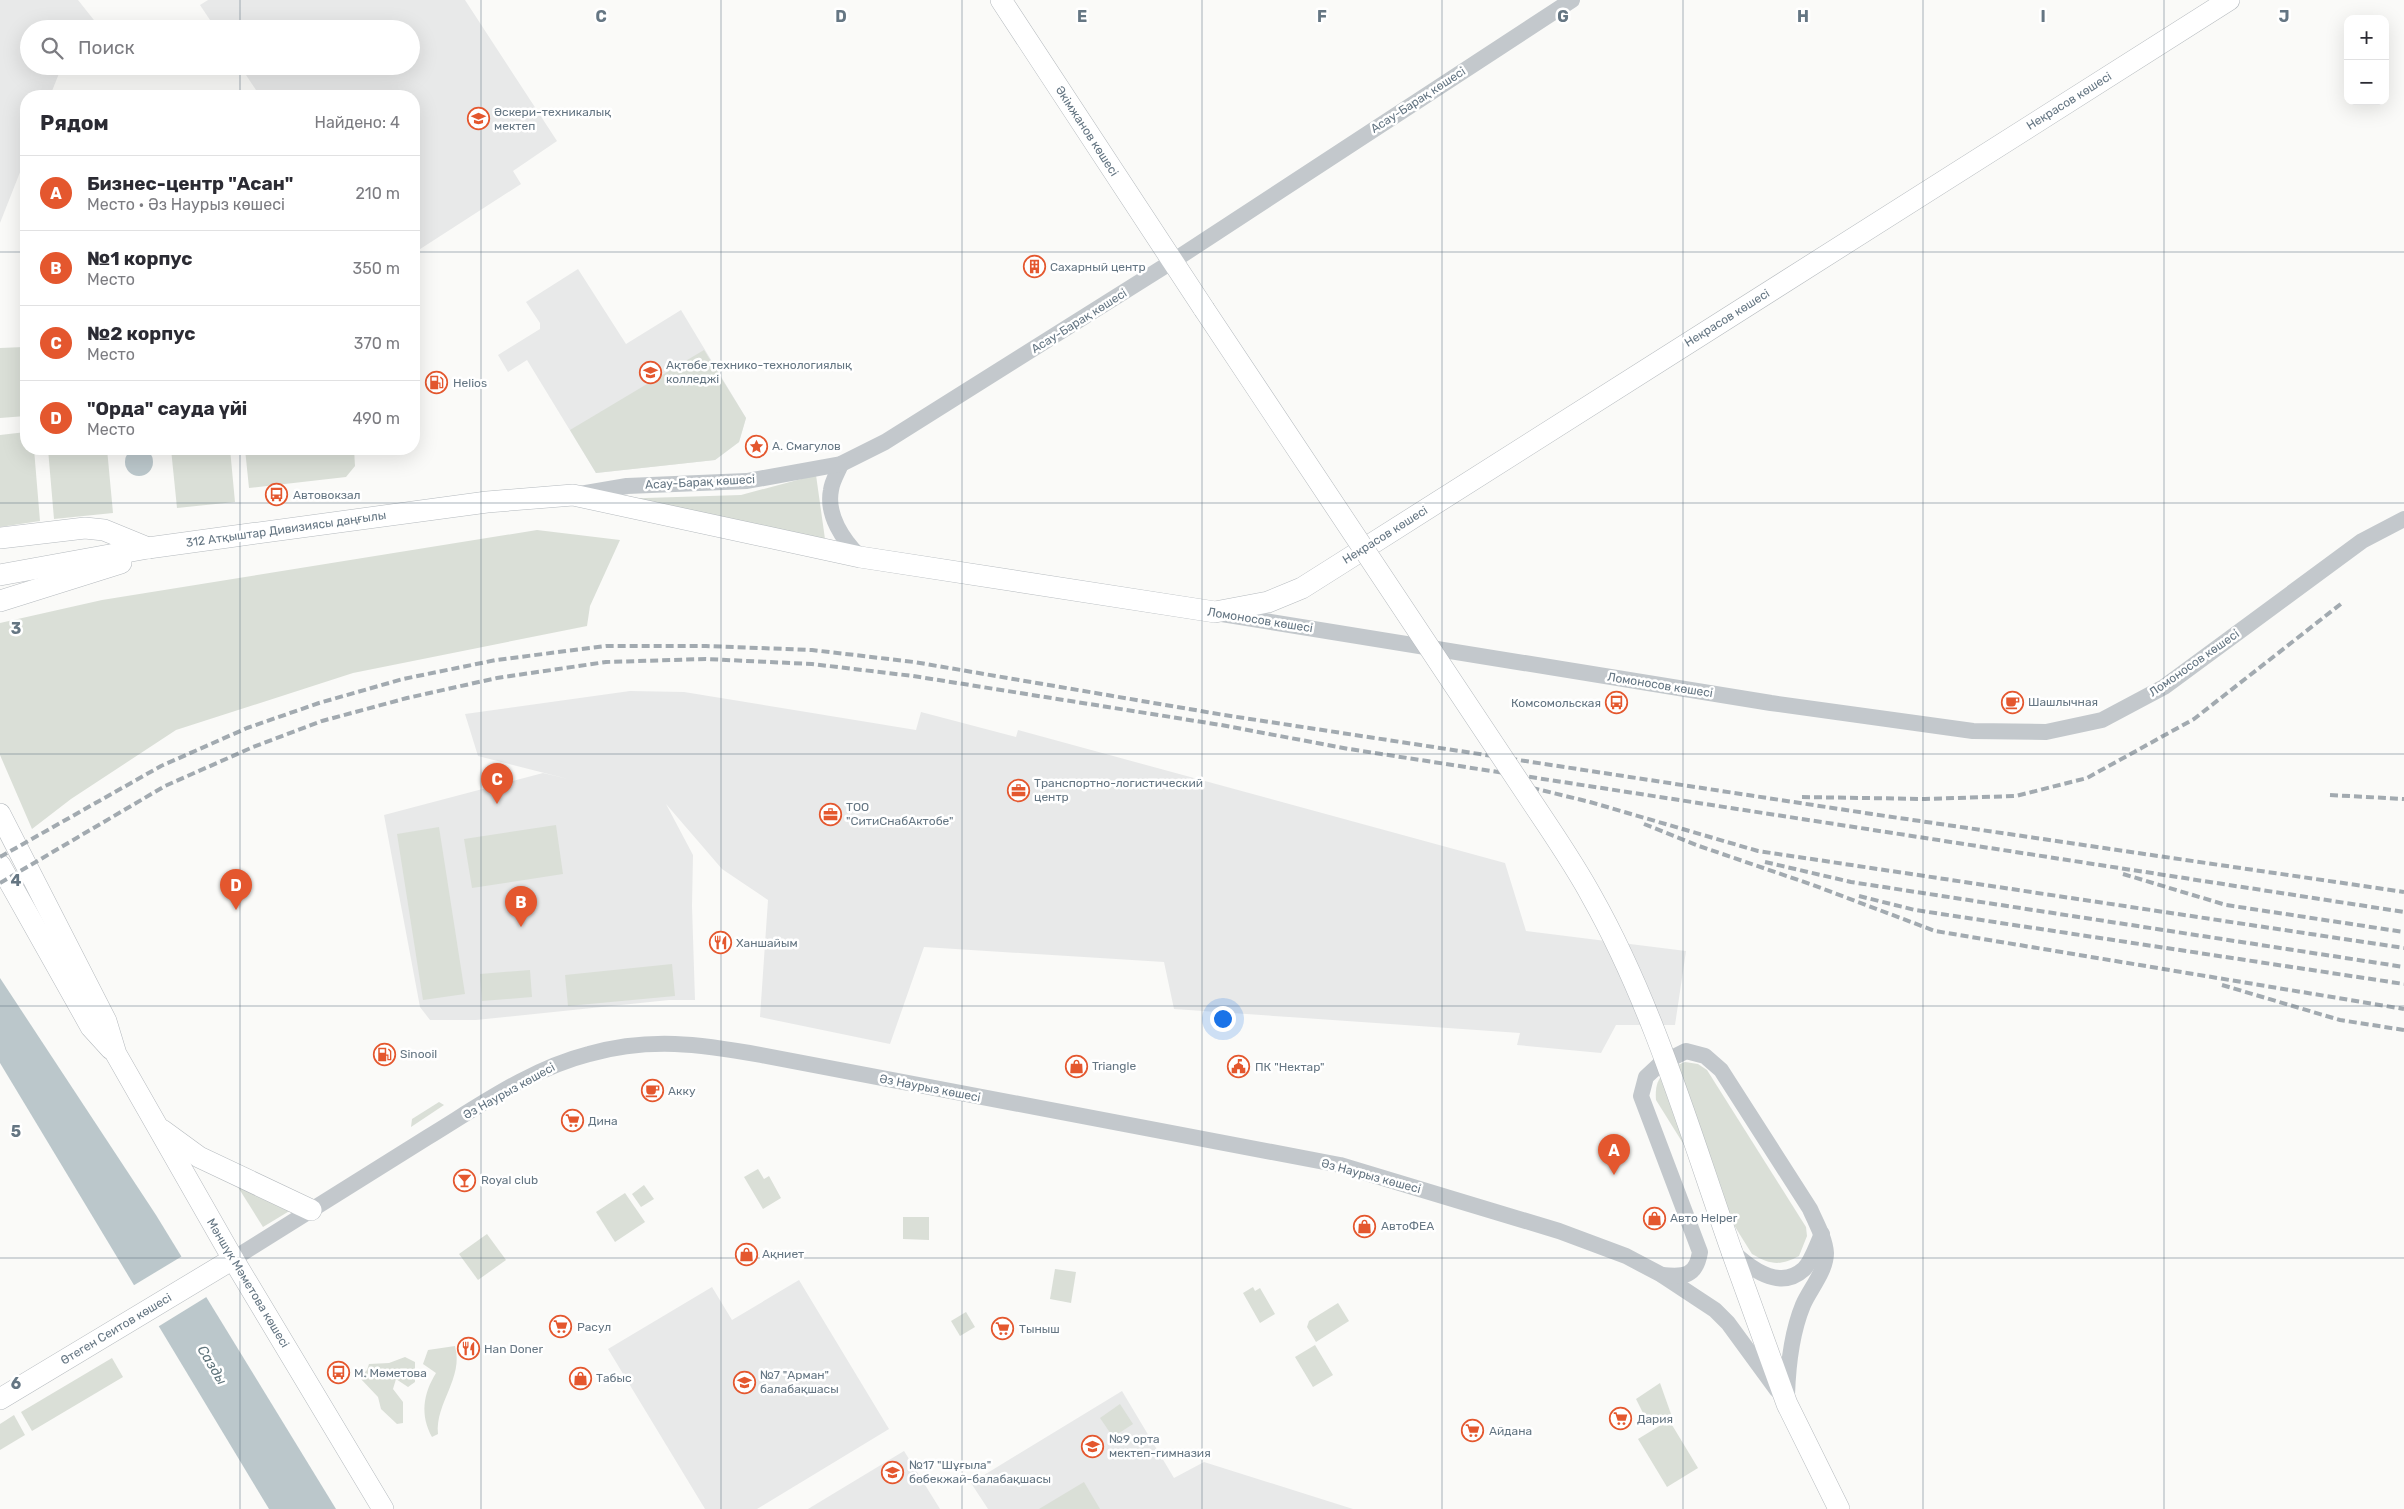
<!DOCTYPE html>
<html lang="ru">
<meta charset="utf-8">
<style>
body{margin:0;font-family:Rubik,sans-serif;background:#f7f7f7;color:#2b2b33}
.controls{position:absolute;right:15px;top:15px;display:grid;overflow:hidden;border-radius:10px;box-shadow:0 5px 20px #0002}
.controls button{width:45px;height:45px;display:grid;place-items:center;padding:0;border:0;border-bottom:1px solid #e1e1e2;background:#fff;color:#2b2b33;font:25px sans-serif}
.you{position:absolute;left:1222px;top:1018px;width:18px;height:18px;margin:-12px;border:4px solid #fff;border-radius:50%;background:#1a73e8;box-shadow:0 0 0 8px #1a73e833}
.badge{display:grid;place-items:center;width:32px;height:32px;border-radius:50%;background:#e4572e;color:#fff;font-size:16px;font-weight:700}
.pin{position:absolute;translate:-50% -41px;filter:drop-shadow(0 1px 2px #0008)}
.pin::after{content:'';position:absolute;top:26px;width:18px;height:15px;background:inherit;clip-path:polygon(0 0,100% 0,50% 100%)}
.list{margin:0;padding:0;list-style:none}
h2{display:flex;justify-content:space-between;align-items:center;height:65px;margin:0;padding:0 20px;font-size:21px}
h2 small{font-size:16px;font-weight:400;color:#7c7c81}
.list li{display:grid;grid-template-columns:32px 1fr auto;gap:15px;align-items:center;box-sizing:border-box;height:75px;padding:0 20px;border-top:1px solid #e1e1e2}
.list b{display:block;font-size:19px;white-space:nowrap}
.list p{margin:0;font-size:16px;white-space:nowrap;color:#7c7c81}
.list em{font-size:16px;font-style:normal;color:#7c7c81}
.icon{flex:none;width:28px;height:28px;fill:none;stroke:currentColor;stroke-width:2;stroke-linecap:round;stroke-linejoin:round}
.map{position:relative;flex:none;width:2404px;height:1509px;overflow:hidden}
.search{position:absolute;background:#fff;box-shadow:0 5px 20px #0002;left:20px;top:20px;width:400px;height:55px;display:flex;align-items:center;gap:12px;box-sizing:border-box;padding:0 18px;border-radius:28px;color:#7c7c81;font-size:19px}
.panel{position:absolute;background:#fff;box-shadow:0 5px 20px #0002;left:20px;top:90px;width:400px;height:365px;border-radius:20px}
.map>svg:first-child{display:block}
</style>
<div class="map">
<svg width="2404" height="1509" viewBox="0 0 2404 1509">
<rect width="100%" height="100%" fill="#fafaf8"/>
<g fill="#e8e9e9">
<polygon points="0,0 78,0 101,29 29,29 29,66 62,66 50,96 26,96 26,157 0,223"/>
<polygon points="208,0 465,0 557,141 513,171 521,184 414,253 414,96 260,96 240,66 411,66 411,29 216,29 200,5"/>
<polygon points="578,269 626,344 681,310 746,418 739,442 715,460 596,473 527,360 508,372 498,355 540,329 540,323 526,302"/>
<polygon points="630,691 684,692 916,730 921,712 1016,737 1018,730 1505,863 1526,931 1686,951 1675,1025 1616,1025 1601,1053 1517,1045 1520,1033 1174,1009 1164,962 924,947 890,1044 760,1017 768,900 722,869 666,804 693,855 692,906 695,1000 669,1000 476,1020 430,1020 420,1007 384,815 543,773 568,779 478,756 465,714"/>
<polygon points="799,1280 889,1429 757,1509 705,1509 608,1349 712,1287 732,1320"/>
<polygon points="1122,1391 1174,1478 1204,1462 1353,1509 988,1509 971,1483"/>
<polygon points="904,1451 940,1509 808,1509"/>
</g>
<g fill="#dadfd7">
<polygon points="24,347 26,416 0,418 0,348"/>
<polygon points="704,350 746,418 739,442 715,460 596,473 570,430"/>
<polygon points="26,432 26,449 34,449 40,521 0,527 0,435"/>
<polygon points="48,449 107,449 113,513 54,519"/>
<polygon points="171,449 230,449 235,502 177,508"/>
<polygon points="245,449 354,449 355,466 346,477 249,488"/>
<polygon points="816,475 825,539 613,499 741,495"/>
<polygon points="537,530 620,540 590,606 587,626 353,673 176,730 71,799 32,829 0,755 0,623 102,600"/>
<polygon points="556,825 563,874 472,888 464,839"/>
<polygon points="439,827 465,994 423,1000 397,834"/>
<polygon points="672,964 675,996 568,1006 565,975"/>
<polygon points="530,970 532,997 482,1001 480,974"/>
<path d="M1685 1062 1698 1064 1707 1070 1806 1227 1807 1236 1799 1256C1780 1266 1771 1265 1752 1254L1656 1100C1654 1076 1665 1070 1685 1062Z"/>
<polygon points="439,1102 444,1105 411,1127 412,1119"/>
<polygon points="758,1169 764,1179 769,1176 781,1198 763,1209 744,1177"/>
<polygon points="236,1184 296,1207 263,1227"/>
<polygon points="644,1185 654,1199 641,1207 632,1194"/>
<polygon points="625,1193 645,1222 615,1242 596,1212"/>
<polygon points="903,1217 929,1217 929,1240 903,1239"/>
<polygon points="487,1234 506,1260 478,1280 459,1254"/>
<polygon points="1055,1269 1076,1272 1071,1303 1050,1299"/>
<polygon points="1253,1287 1255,1291 1260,1288 1275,1314 1260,1323 1243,1293"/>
<polygon points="1338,1303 1349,1321 1316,1342 1307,1327 1309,1321"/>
<polygon points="966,1312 975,1327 960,1336 951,1321"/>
<polygon points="1315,1345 1333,1375 1313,1387 1295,1357"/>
<path d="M455 1346C464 1378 435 1403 438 1434L432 1437C420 1415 423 1394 436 1373L423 1364 428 1350Z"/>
<polygon points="405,1357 415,1362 415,1382 408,1387 396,1379 393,1389 403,1402 403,1423 397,1424 381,1409 378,1397 360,1378 367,1370 369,1364 389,1363"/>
<polygon points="112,1358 123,1377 32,1431 21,1412"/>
<polygon points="1660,1383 1671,1414 1647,1421 1636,1399"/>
<polygon points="1120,1404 1133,1424 1113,1437 1100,1418"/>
<polygon points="14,1415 25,1435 0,1450 0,1424"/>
<polygon points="1669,1420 1698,1468 1667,1487 1638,1439"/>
<polygon points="1084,1482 1100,1509 1039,1509"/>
</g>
<g fill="#bbc7cb">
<circle cx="139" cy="462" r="14"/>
<polygon points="0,978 156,1215 336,1509 269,1509 0,1063"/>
</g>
<polygon fill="#fafaf8" points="184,1255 208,1296 156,1328 131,1287"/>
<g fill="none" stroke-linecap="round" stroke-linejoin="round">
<defs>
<g id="major">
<polyline points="1001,0 1204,309"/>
<polyline points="0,538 85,528 104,530 148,548"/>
<polyline points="0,575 148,548 228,537 487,502 573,495 860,557 1215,612 1268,602 1302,588 1340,564 2229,0"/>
<polyline points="0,601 121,563"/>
<polyline points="0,814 106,1021 116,1054 233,1259 383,1509"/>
<polyline points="0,865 91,1027 111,1049"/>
<polyline points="162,1130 199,1157 311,1210"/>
<polyline points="1732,1252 1787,1404 1839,1509"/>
<polyline points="0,1399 233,1259"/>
</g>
</defs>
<use href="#major" stroke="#b5babe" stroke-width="22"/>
<g stroke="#c3c8cc" stroke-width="16">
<path d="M841 464C838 472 832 481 831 490 826 515 843 540 860 557"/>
<polyline points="580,494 627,486 747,481 841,464 885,442 1173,261 1572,0"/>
<polyline points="1222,614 1771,703 1973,731 2046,732 2102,720 2164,687 2362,541 2404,519"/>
<path d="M1733 1252C1751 1269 1780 1291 1804 1269 1812 1261 1817 1244 1822 1234"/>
<path d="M233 1259C298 1218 363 1178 428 1137 479 1106 530 1069 589 1054 650 1037 700 1044 761 1055L1340 1165 1559 1231 1626 1256 1662 1275 1715 1310 1728 1323 1777 1390"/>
<path d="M1662 1275C1684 1277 1696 1277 1700 1252L1641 1096 1646 1077 1660 1064 1686 1051 1705 1056 1721 1070 1810 1209C1816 1223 1825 1238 1826 1253 1826 1271 1810 1289 1803 1305 1791 1334 1788 1365 1787 1395"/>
</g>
<use href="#major" stroke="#fff" stroke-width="21"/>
<g stroke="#a2aab0" stroke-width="4" stroke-dasharray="8 4" stroke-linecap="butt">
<polyline points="1508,782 1590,802 1758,851 2404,948"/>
<polyline points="2330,795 2404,799"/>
<polyline points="1802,797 1925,799 2016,796 2087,778 2194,719 2342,603"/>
<polyline points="1644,824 1699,846 1813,885 1935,931 2404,1009"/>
<polyline points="0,857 161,766 247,728 319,703 403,679 496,660 606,646 706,646 812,650 914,662 1224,715 1872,814 2404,892"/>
<polyline points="1765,862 1851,882 2404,967"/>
<polyline points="2123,874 2226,905 2404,932"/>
<polyline points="0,883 165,786 253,747 322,721 407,698 497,678 606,662 706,659 812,664 913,676 1221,725 1349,749 2404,912"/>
<polyline points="1859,896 1915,910 2404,984"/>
<polyline points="2222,985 2340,1020 2404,1030"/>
</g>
<defs>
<path id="major-bridge" d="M1204 309 1546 823C1562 847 1578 871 1592 897 1654 1007 1690 1133 1732 1252"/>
</defs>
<use href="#major-bridge" stroke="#b5babe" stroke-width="22" stroke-linecap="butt"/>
<use href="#major-bridge" stroke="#fff" stroke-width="21"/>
</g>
<path fill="none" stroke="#657683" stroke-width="1" stroke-opacity="0.55" d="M240 0V29M481 0V1509M721 0V1509M962 0V1509M1202 0V1509M1442 0V1509M1683 0V1509M1923 0V1509M2164 0V1509M240 66V96M0 252H26M414 252H2404M240 449V1509M0 503H2404M0 754H2404M0 1006H2404M0 1258H2404"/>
<defs>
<symbol id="school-ring" viewBox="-11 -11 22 22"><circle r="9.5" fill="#fff" stroke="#e4572e" stroke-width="1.5"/><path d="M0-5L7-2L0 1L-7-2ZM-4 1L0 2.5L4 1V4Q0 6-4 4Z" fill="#e4572e"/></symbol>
<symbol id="building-ring" viewBox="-11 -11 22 22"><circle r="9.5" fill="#fff" stroke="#e4572e" stroke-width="1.5"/><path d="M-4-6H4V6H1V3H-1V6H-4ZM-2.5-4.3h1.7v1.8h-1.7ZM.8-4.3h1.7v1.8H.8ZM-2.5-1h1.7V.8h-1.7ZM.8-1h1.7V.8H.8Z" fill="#e4572e"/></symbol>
<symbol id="university-ring" viewBox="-11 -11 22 22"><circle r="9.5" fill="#fff" stroke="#e4572e" stroke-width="1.5"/><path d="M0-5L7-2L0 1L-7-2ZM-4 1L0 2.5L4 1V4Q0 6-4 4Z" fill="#e4572e"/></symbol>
<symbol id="fuel-ring" viewBox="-11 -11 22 22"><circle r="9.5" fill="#fff" stroke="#e4572e" stroke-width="1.5"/><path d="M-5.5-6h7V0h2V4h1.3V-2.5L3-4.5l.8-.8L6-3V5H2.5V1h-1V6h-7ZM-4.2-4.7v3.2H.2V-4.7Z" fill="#e4572e"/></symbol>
<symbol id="sight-ring" viewBox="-11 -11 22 22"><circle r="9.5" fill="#fff" stroke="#e4572e" stroke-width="1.5"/><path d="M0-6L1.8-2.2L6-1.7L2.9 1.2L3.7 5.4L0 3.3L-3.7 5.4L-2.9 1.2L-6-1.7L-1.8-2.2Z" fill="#e4572e"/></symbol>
<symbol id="bus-ring" viewBox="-11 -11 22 22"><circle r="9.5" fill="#fff" stroke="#e4572e" stroke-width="1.5"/><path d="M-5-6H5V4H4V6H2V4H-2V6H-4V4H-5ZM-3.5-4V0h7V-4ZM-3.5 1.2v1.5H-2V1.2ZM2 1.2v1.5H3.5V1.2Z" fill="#e4572e"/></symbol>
<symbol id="cafe-ring" viewBox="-11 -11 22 22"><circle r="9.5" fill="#fff" stroke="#e4572e" stroke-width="1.5"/><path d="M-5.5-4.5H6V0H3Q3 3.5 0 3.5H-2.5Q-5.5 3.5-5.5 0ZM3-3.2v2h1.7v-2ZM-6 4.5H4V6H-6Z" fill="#e4572e"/></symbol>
<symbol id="office-ring" viewBox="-11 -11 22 22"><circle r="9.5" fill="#fff" stroke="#e4572e" stroke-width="1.5"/><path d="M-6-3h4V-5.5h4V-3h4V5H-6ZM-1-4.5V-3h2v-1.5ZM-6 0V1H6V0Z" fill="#e4572e"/></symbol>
<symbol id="restaurant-ring" viewBox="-11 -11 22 22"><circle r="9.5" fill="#fff" stroke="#e4572e" stroke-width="1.5"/><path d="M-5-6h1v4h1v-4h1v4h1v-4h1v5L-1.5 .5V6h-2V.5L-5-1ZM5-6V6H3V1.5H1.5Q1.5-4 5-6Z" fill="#e4572e"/></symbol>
<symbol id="shop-ring" viewBox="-11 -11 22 22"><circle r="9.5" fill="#fff" stroke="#e4572e" stroke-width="1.5"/><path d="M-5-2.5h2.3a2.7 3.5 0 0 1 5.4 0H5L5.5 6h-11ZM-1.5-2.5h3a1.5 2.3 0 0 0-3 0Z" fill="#e4572e"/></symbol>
<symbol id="civic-ring" viewBox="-11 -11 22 22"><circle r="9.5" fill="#fff" stroke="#e4572e" stroke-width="1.5"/><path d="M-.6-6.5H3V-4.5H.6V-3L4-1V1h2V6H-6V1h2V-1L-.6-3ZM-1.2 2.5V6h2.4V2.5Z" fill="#e4572e"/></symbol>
<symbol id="supermarket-ring" viewBox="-11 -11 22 22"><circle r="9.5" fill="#fff" stroke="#e4572e" stroke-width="1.5"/><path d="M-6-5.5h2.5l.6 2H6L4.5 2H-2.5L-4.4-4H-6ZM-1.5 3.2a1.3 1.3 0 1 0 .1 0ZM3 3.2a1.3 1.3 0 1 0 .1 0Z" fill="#e4572e"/></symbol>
<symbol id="bar-ring" viewBox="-11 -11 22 22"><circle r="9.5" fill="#fff" stroke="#e4572e" stroke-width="1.5"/><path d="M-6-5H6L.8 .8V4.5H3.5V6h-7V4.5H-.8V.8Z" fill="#e4572e"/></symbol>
</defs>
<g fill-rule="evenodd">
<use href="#school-ring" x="466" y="106" width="25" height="25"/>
<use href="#building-ring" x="1022" y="254" width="25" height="25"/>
<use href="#university-ring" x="638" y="360" width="25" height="25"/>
<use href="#fuel-ring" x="424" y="370" width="25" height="25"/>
<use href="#sight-ring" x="744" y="434" width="25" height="25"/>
<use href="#bus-ring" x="264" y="482" width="25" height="25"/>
<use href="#cafe-ring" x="2000" y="690" width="25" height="25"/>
<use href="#bus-ring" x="1604" y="690" width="25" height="25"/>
<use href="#office-ring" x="1006" y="778" width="25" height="25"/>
<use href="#office-ring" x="818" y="802" width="25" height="25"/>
<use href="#restaurant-ring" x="708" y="930" width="25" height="25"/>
<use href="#fuel-ring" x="372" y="1042" width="25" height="25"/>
<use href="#shop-ring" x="1064" y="1054" width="25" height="25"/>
<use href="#civic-ring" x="1226" y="1054" width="25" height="25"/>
<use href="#cafe-ring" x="640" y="1078" width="25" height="25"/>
<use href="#supermarket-ring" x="560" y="1108" width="25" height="25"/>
<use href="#bar-ring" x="452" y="1168" width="25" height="25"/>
<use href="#shop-ring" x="1642" y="1206" width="25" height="25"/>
<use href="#shop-ring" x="1352" y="1214" width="25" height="25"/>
<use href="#shop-ring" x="734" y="1242" width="25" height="25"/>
<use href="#supermarket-ring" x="548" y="1314" width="25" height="25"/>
<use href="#supermarket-ring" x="990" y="1316" width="25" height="25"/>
<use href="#restaurant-ring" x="456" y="1336" width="25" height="25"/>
<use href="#bus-ring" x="326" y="1360" width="25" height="25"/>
<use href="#shop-ring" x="568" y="1366" width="25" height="25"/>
<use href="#school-ring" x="732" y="1370" width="25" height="25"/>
<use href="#supermarket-ring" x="1608" y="1406" width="25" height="25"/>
<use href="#supermarket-ring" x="1460" y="1418" width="25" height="25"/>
<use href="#school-ring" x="1080" y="1434" width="25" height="25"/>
<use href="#school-ring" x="880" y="1460" width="25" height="25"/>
</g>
<g text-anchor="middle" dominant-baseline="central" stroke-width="5" stroke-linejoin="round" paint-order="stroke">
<g font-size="12" fill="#657683" stroke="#fff">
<text transform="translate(1418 100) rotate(-33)">Асау-Барақ көшесі</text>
<text transform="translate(2069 101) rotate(-32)">Некрасов көшесі</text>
<text transform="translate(1087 131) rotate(57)">Әкімжанов көшесі</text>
<text transform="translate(1727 318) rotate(-32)">Некрасов көшесі</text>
<text transform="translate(1079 321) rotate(-32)">Асау-Барақ көшесі</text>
<text transform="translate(700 482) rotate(-3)">Асау-Барақ көшесі</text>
<text transform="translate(286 529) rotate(-8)">312 Атқыштар Дивизиясы даңғылы</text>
<text transform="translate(1385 535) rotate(-32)">Некрасов көшесі</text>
<text transform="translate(1260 620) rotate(9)">Ломоносов көшесі</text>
<text transform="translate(2194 663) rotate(-35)">Ломоносов көшесі</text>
<text transform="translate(1660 685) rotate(9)">Ломоносов көшесі</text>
<text transform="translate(930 1088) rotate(11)">Әз Наурыз көшесі</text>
<text transform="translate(509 1091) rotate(-29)">Әз Наурыз көшесі</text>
<text transform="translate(1371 1176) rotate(15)">Әз Наурыз көшесі</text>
<text transform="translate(248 1283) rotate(59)">Мәншүк Мәметова көшесі</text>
<text transform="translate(116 1329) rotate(-31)">Өтеген Сеитов көшесі</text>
</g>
<g font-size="12" fill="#657683" stroke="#fff" text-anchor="start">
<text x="494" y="112">Әскери-техникалық<tspan x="494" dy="14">мектеп</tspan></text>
<text x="1050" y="267">Сахарный центр</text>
<text x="666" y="365">Ақтөбе технико-технологиялық<tspan x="666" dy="14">колледжі</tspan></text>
<text x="453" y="383">Helios</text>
<text x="772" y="446">А. Смагулов</text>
<text x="293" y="495">Автовокзал</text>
<text x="2028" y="702">Шашлычная</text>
<text x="1601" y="703" text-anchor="end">Комсомольская</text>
<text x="1034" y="783">Транспортно-логистический<tspan x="1034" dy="14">центр</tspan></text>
<text x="846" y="807">ТОО<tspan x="846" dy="14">"СитиСнабАктобе"</tspan></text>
<text x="736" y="943">Ханшайым</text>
<text x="400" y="1054">Sinooil</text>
<text x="1092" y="1066">Triangle</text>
<text x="1255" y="1067">ПК "Нектар"</text>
<text x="668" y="1091">Акку</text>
<text x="588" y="1121">Дина</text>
<text x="481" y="1180">Royal club</text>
<text x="1670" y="1218">Авто Helper</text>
<text x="1381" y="1226">АвтоФЕА</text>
<text x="762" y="1254">Ақниет</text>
<text x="577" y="1327">Расул</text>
<text x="1019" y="1329">Тыныш</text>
<text x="484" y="1349">Han Doner</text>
<text x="354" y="1373">М. Мәметова</text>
<text x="760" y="1375">№7 "Арман"<tspan x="760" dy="14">балабақшасы</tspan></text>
<text x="596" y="1378">Табыс</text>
<text x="1637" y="1419">Дария</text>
<text x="1489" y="1431">Айдана</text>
<text x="1109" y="1439">№9 орта<tspan x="1109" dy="14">мектеп-гимназия</tspan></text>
<text x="909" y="1465">№17 "Шұғыла"<tspan x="909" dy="14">бөбекжай-балабақшасы</tspan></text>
</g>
<g font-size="14" font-style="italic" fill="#60757c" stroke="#fff">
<text transform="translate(212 1365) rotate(59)">Сазды</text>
</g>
</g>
<g font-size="16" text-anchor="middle" font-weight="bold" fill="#657683" stroke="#fff" stroke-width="5" stroke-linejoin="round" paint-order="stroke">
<text x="601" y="22">C</text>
<text x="841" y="22">D</text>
<text x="1082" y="22">E</text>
<text x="1322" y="22">F</text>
<text x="1563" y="22">G</text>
<text x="1803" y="22">H</text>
<text x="2043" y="22">I</text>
<text x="2284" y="22">J</text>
<text x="16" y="634">3</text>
<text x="16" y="886">4</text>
<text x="16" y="1137">5</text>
<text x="16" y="1389">6</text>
</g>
</svg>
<div class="controls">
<button>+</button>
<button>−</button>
</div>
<div class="you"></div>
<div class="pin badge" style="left:1614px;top:1175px">A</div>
<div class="pin badge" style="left:521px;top:927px">B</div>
<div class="pin badge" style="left:497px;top:804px">C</div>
<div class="pin badge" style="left:236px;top:910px">D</div>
<div class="search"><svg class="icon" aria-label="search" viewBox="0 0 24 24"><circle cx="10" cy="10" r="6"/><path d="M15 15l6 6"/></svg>Поиск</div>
<section class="panel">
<h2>Рядом<small>Найдено: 4</small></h2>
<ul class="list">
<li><span class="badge">A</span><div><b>Бизнес-центр &quot;Асан&quot;</b><p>Место · Әз Наурыз көшесі</p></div><em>210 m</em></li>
<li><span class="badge">B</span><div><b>№1 корпус</b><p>Место</p></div><em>350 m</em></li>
<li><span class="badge">C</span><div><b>№2 корпус</b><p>Место</p></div><em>370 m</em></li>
<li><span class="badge">D</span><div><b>&quot;Орда&quot; сауда үйі</b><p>Место</p></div><em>490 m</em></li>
</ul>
</section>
</div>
